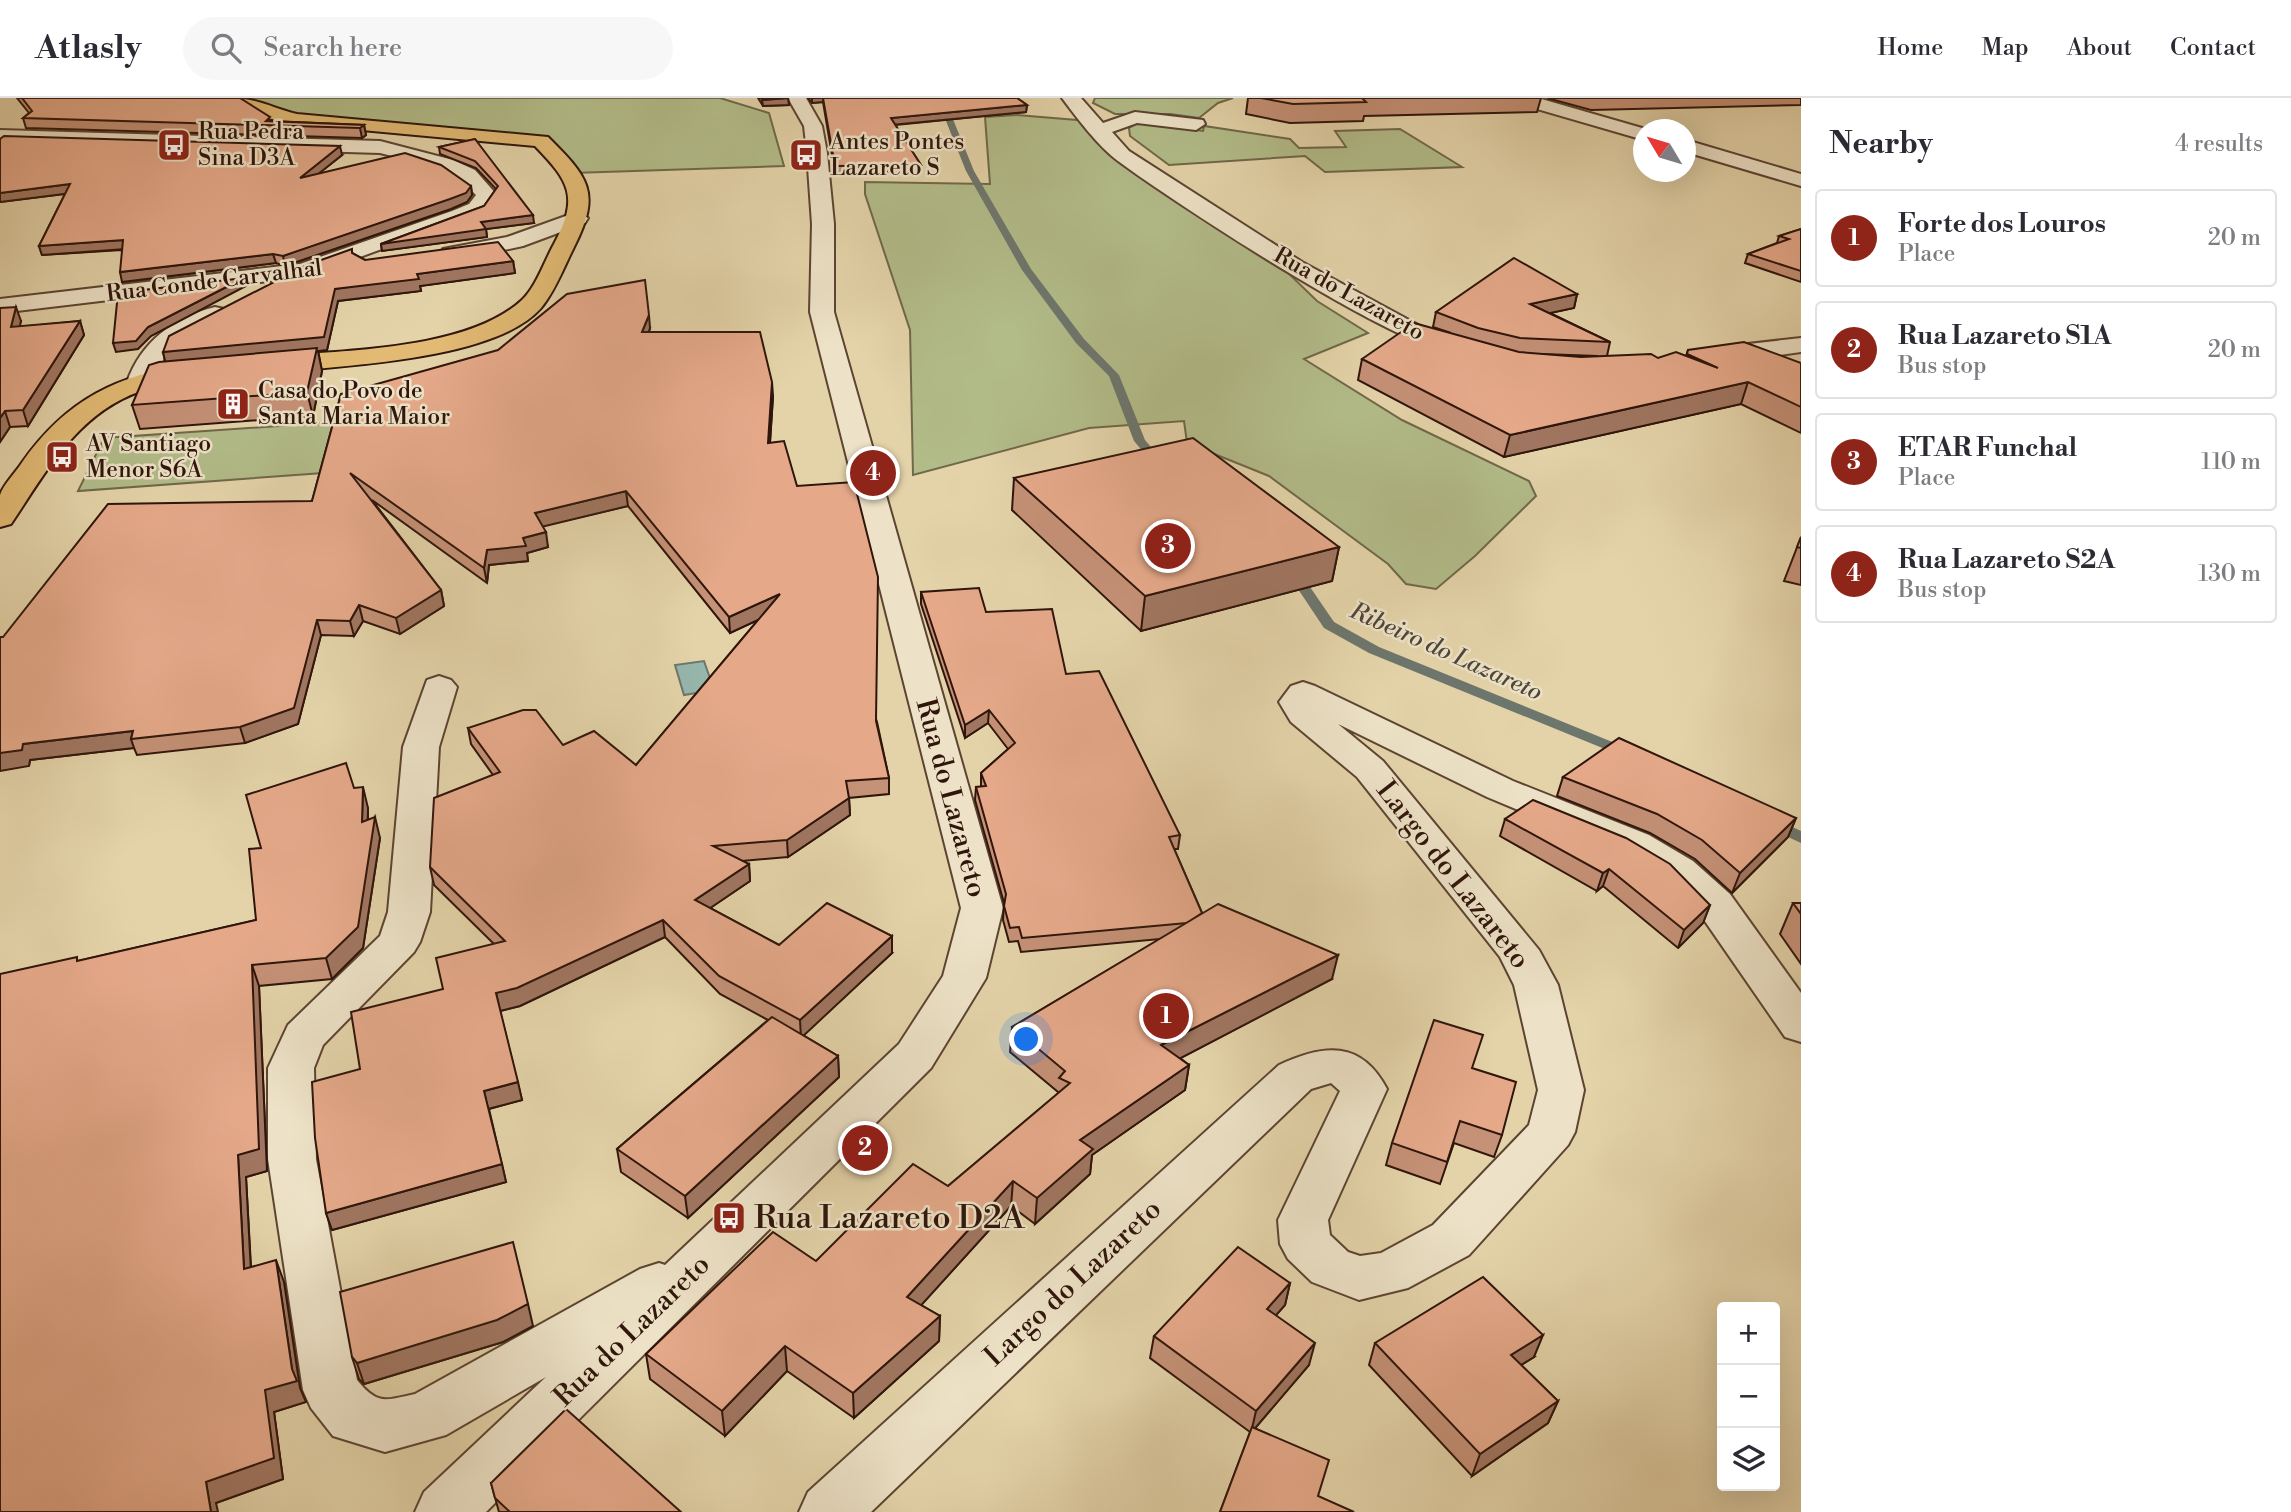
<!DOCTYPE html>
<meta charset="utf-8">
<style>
body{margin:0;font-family:"Libre Bodoni",serif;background:#f7f7f7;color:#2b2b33}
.controls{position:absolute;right:21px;bottom:21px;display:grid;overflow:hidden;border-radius:7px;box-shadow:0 7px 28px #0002}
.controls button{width:63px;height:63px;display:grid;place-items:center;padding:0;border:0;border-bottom:2px solid #e1e1e2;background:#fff;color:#2b2b33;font:35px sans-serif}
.compass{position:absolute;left:1633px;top:21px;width:63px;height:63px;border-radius:50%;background:#fff;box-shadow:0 7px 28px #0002;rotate:308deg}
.you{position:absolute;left:1027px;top:942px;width:24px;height:24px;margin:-18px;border:5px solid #fff;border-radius:50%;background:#1a73e8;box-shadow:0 0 0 10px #1a73e833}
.badge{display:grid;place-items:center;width:46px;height:46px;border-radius:50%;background:#8f2418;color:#fff;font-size:23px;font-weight:700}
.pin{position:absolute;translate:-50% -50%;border:4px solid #fff;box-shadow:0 2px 7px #0006}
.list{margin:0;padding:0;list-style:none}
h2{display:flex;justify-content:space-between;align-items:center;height:91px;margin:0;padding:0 28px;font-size:30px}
h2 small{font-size:23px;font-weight:400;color:#7c7c81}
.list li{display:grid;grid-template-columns:46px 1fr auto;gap:21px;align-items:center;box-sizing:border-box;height:98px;margin:0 14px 14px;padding:0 14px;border:2px solid #e1e1e2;border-radius:7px}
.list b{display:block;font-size:26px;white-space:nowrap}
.list p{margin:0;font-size:23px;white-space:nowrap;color:#7c7c81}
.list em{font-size:23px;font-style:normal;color:#7c7c81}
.icon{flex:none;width:38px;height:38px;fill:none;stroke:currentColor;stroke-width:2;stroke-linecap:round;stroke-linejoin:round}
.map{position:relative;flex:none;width:1801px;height:1414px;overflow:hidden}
header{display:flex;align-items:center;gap:42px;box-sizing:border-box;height:98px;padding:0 35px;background:#fff;border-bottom:2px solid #e1e1e2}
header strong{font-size:33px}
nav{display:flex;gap:38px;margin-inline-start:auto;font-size:24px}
.search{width:490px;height:63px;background:#f7f7f7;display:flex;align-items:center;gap:18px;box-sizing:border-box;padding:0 24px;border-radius:38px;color:#7c7c81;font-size:26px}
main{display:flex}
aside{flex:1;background:#fff}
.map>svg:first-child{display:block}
</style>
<header>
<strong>Atlasly</strong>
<div class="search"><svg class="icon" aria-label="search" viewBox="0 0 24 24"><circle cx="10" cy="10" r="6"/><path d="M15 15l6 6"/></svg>Search here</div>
<nav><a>Home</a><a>Map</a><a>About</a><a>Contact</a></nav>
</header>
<main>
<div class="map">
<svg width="1801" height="1414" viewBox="0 0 1801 1414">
<rect width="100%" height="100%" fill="#e4d3a9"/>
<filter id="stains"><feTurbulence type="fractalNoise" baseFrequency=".00286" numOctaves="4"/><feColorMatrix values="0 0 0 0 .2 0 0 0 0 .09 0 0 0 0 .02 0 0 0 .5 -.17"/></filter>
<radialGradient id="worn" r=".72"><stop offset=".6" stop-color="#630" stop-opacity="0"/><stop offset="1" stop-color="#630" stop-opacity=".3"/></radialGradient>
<g fill="#b2bc89" stroke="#70684a" stroke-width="2">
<polygon points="240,0 720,0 769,15 784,68 573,75 547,46 355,28 250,7"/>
<polygon points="1095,0 1233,0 1218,5 1199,20 1170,16 1115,16 1093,5"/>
<polygon points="1017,17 1089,23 1282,169 1317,203 1368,235 1304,261 1402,322 1529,383 1536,398 1475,458 1436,491 1406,486 1388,466 1269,378 1187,345 1184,323 1089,330 913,377 910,232 865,96 865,84 990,86 985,19"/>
<polygon points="1139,24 1203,33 1204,28 1290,41 1299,50 1346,49 1335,33 1400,31 1462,69 1325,74 1305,58 1169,67 1130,38 1129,30"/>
<polygon points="336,324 323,375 78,393 104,340"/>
</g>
<polygon fill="#96b7ae" stroke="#6d766d" stroke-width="2" points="704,563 714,592 684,597 675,567"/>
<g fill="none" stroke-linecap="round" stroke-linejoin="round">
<g fill="#6d766d" fill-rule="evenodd">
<polygon points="952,0 961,0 948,9 974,73 1031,171 1084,241 1119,277 1145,342 1166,367 1164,369 1156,369 1134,343 1109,278 1076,245 1022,172 966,73 940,8"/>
<polygon points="1292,469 1297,470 1334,524 1379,549 1632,652 1635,655 1632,658 1622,658 1369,555 1324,530 1286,473"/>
<polygon points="1773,720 1801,733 1801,745 1767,729 1765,725"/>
</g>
<defs>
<g id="minor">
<path d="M788 0H806L822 28 827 55 834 126V214L1003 810 986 880 931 970 486 1414H415L424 1394 546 1279 446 1337 385 1354 333 1338 311 1310 303 1292 268 1061V970L288 927 380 838 388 814 403 649 427 582 439 578 451 582 457 589 439 649 430 814 420 844 414 854 323 947 314 970 316 1061 357 1282C378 1308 386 1302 415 1296L640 1171 659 1165 665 1167 899 946 943 878 961 810 810 214 812 126 807 55 804 28Z"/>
<path d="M1062 0H1081L1103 25 1135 14 1203 22 1205 26 1196 32 1137 25 1112 34 1129 53 1302 164 1431 234 1465 245 1469 250 1465 255C1419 267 1165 98 1118 63 1098 48 1077 20 1062 0Z"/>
<polygon points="1510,0 1538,0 1649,32 1644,32 1644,42 1513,4"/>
<path d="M0 32 380 43 453 62 475 72 497 97 483 114 338 167 336 174 328 176 0 215V201L300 166 452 113 469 106 476 97C449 67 418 65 380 55L0 44Z"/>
<polygon points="1686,42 1801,76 1801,88 1686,54"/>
<polygon points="577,114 588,120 585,125 523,148 451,163 440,156 443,151 507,139"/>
<path d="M215 209 224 211 227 216 224 221 187 239 168 253 149 290H131L127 284C141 244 174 219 215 209Z"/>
<polygon points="1801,240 1801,254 1713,266 1704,263 1700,258 1704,253 1713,250"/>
<path d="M1303 584 1315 588 1513 683 1649 737 1693 763 1730 796 1801 895V944L1785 939 1700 816 1665 781 1621 755 1487 699 1338 626 1383 663 1539 852 1558 887 1584 992 1575 1034 1568 1047 1469 1157 1408 1190 1359 1202 1312 1184 1288 1161 1280 1146 1278 1122 1340 993 1331 985 1311 991 871 1414H799L808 1394 1279 967C1324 946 1361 942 1387 991L1328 1122 1330 1137 1348 1154 1360 1158 1381 1155 1433 1127 1529 1027 1538 992 1514 887 1500 859 1357 679 1291 624 1279 604 1291 588Z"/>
</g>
<g id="major">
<path d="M231 0C257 0 272 10 297 16L548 39C588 79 602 94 574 149 564 169 555 193 541 210 495 263 336 268 269 275L260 272 256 267 260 262 269 259C341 252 467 253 522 202 536 189 545 162 554 146 579 99 570 84 535 48L297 26 262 19Z"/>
<path d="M195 265 204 268 208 273 204 278C183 284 161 285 141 293 77 315 46 374 11 426L0 429C0 419 0 406 0 397 3 387 15 375 21 366 67 300 118 277 195 265Z"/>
</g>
</defs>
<use href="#minor" stroke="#5c4432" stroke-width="4"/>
<use href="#major" stroke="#2f150b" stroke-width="4"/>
<use href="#minor" fill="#ede2c7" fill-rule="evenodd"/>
<use href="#major" fill="#e2ba74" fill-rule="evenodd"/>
</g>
<g fill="#c59177" stroke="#2f150b" stroke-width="2" fill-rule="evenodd">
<polygon points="17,0 240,0 271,23 364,27 366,37 362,40 26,30 23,20 29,15"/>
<polygon points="758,0 788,0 789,7 763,8"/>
<polygon points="808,0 1017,0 1027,7 1026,14 895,27 921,67 921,74 835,75 823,4 812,5"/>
<polygon points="1248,0 1541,0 1537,14 1364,18 1363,23 1290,25 1246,16"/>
<polygon points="1547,0 1801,0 1801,7 1591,12"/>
<polygon points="0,41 342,57 319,75 471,88 472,97 467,104 451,111 285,168 276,165 122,184 122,152 42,157 39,148 65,96 0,104"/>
<polygon points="475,41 534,125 486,131 487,139 382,153 381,146 484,108 496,91 476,70 440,56 439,49"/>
<polygon points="1801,131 1801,184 1745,165 1748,156 1777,145 1779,138"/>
<polygon points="352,155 365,162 513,163 515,175 420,188 421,193 338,203 327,252 318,253 322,273 313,318 140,331 132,307 165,263 163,254"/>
<path d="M1577 196 1574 210 1550 215 1610 244 1607 258 1658 260 1686 258 1688 252 1801 265V335L1741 306 1504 359 1358 282 1362 261 1448 234 1433 229 1436 214ZM1541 256 1598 258 1581 259Z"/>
<polygon points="0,210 21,223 19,229 80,223 84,237 28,328 10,329 0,344"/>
<polygon points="650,230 649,234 773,298 770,345 797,388 877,624 889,680 889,696 849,700 850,717 788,759 742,763 749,766 750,783 710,810 779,847 892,855 803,937 838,958 839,979 688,1120 621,1074 617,1051 768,922 720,896 665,839 520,908 500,913 522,1002 489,1011 506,1084 332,1132 326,1115 360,971 443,891 494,846 434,787 430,769 493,677 471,646 468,630 563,647 636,667 758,522 730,535 628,408 542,428 548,449 527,455 528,463 489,467 487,485 372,402 441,492 444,508 400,536 363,523 354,538 321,537 298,626 245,645 137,657 134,650 30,662 29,668 3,539 312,403 341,296"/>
<polygon points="1014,380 1339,449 1332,483 1141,533 1012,412"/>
<polygon points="1801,439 1801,487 1784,483"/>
<polygon points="921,494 986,514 1066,576 1180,737 1178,751 1174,751 1202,815 1332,881 1180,960 1189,967 1185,992 1092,1057 1090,1076 1035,1126 1011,1108 921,1207 940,1218 939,1243 854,1320 787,1273 725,1338 650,1281 646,1256 816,1163 948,1088 1058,996 1058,994 1010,954 1012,929 1160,841 1021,854 1018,843 1009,844 1003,822 1004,805 975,702 976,689 981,689 981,675 1008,651 988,625 965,640 921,506"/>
<polygon points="1563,679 1796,720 1788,739 1732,795 1695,761 1650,735 1557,698"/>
<polygon points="354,690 368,710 368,722 380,740 363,850 332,881 259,888 267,1073 246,1079 251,1169 284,1184 300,1290 306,1304 274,1314 283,1381 216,1405 78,863 256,822 261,750"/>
<polygon points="1505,721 1710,807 1703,825 1678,850 1603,788 1597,793 1500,738"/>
<polygon points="1793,805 1801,805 1801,866 1780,836"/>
<polygon points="1472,970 1502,1037 1494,1059 1454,1045 1440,1086 1386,1067 1392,1045"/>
<polygon points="1290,1185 1285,1207 1276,1217 1309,1267 1255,1330 1318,1398 1220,1414 1250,1334 1150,1260 1154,1238"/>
<polygon points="533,1228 503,1244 364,1286 359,1281 352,1259"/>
<polygon points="1375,1245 1534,1259 1521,1267 1558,1303 1548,1325 1472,1378 1369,1267"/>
<polygon points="491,1385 681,1414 499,1414"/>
</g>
<g fill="#a07661" stroke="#2f150b" stroke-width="2">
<polygon points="788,0 789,7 763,8 762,2"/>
<polygon points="812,0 823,0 823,4 812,5"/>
<polygon points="1027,7 1026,14 891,27 891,20"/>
<polygon points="364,27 366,37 362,40 360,30"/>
<polygon points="340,48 342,57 302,89 300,80"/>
<polygon points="70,86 72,95 0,104 0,95"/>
<polygon points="471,88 472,97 467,104 451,111 285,168 283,158"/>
<polygon points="533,117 534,125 486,131 487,139 382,153 381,146 481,124"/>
<polygon points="123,142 126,151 42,157 39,148"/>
<polygon points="273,156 276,165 122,184 120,174"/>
<polygon points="513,163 515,175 420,188 421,193 338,203 327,252 318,253 322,273 313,318 307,294 166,267 163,254 335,191 417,176"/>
<polygon points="244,180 246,188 151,238 138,251 116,254 113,245 148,229"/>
<polygon points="1577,196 1574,210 1527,220 1530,206"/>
<polygon points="16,209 21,223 16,244 11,229"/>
<polygon points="649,217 650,230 644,247 642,234"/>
<polygon points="80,223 84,237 28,328 23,312"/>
<polygon points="772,284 773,298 769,359 768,345"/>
<polygon points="1748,284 1741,306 1504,359 1510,337"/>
<polygon points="5,313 10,329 0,344 0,320"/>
<polygon points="626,393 628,408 537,430 535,415"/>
<polygon points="546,434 548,449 527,455 528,463 489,467 487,485 484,470 487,452 523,440"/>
<polygon points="1339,449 1332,483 1141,533 1145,498"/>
<polygon points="441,492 444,508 400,536 396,520"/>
<polygon points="780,496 781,511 730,535 729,519"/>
<polygon points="359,507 363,523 354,538 350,523"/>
<polygon points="317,522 321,537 298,626 245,645 240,629"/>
<polygon points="989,612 988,625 965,640 965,627"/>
<polygon points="133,633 131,641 134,650 30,662 29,668 0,673 0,655 23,646"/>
<polygon points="363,689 368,710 367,745 362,724"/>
<polygon points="849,700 850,717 788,759 787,742"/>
<polygon points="375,719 380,740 363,850 332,881 326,860"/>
<polygon points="1796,720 1788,739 1732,795 1740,775"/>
<polygon points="749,766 750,783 697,819 695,802"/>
<polygon points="1609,771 1603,788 1597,793 1603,775"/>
<polygon points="1710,807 1703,825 1678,850 1684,832"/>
<polygon points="663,822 665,839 520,908 500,913 496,895"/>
<polygon points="892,838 892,855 801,940 800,922"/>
<polygon points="1338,857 1332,881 1158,972 1161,947"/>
<polygon points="252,867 259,888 267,1073 246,1079 252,1193 244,1171 238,1057"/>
<polygon points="838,958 839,979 688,1120 685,1098"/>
<polygon points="1189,967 1185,992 1092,1057 1090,1076 1035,1126 1037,1100 1080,1042"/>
<polygon points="518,984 522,1002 488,1011 484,993"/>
<polygon points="502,1066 506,1084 332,1132 326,1115"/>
<polygon points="1013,1083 1011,1108 906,1224 907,1199"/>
<polygon points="276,1162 284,1184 300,1290 306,1304 274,1314 283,1381 216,1405 218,1414 211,1414 206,1384 265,1292 292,1271"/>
<polygon points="1290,1185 1285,1207 1262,1233 1267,1211"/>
<polygon points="528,1206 533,1228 503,1244 364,1286 357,1265"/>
<polygon points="940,1218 939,1243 854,1320 853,1295"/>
<polygon points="1543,1237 1534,1259 1502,1279 1511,1257"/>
<polygon points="1315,1245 1309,1267 1251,1335 1256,1313"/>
<polygon points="785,1248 787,1273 725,1338 722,1313"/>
<polygon points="1558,1303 1548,1325 1472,1378 1480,1356"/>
</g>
<g fill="#e5a98a" stroke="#2f150b" stroke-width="2">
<polygon points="22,0 240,0 270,19 266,23 364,27 360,30 23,20 32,13"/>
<polygon points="761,0 788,0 762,2"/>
<polygon points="823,0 1017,0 1027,7 891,20 921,67 835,68"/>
<polygon points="1261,0 1373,0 1362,0 1366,4 1293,6"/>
<polygon points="4,38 340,48 300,80 405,55 441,67 471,88 466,95 450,101 283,158 273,156 120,174 123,142 39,148 70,86 0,95 0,41"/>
<polygon points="475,41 533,117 481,124 486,131 381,146 484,108 498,88 475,63 439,49"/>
<polygon points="1801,131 1801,173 1748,156 1789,141 1779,138"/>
<polygon points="498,144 513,163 417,176 419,181 335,191 324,239 163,254 169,238 307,167 352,151 352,155 365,162"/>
<polygon points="1514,160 1577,196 1530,206 1610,244 1520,240 1478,230 1436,214"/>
<polygon points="244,180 148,229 136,243 113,245 118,195"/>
<polygon points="645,182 649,217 642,234 760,234 772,284 768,345 784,343 797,388 854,384 878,479 876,623 889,680 846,683 849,700 787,742 713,748 749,766 695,802 779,847 827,805 892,838 800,922 719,878 663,822 517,890 496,895 518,984 484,993 502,1066 326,1115 315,1040 312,984 360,971 351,914 443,891 436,860 505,843 430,769 434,700 500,674 468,630 523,612 536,612 563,647 594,633 636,667 780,496 729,519 626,393 535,415 546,434 523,440 526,448 487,452 484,470 350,375 441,492 396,520 359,507 350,523 317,522 294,610 240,629 131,641 133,633 23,646 22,652 0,655 0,539 3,539 108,406 312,403 341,296 498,252 567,196"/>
<polygon points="16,209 11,229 80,223 23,312 5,313 0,320 0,210"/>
<polygon points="1414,225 1519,254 1581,259 1651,256 1658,260 1676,254 1718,270 1687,256 1688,252 1744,244 1801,265 1801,309 1748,284 1510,337 1362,261"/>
<polygon points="317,250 307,294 132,307 149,267 159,264"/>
<polygon points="1193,340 1339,449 1145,498 1014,380"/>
<polygon points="1801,439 1801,450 1797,449"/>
<polygon points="979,490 986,514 1052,511 1066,576 1099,573 1180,737 1169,739 1202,815 1187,825 1022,840 1019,829 1010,830 1004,808 1006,796 976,689 986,688 981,675 1015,645 989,612 965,627 921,494"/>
<polygon points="1619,640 1796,720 1740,775 1702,742 1657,716 1563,679"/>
<polygon points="346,665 354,690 363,689 362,724 375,719 358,829 326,860 252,867 259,1051 238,1057 244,1171 276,1162 292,1271 297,1283 265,1292 274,1360 206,1384 211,1414 0,1414 0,876 77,859 77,863 256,822 249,751 261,750 246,697"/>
<polygon points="1533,702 1626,740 1670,766 1710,807 1684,832 1609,771 1603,775 1505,721"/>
<polygon points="1793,805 1801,805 1801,816"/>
<polygon points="1218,806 1338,857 1161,947 1189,967 1080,1042 1093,1051 1037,1100 1013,1083 907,1199 940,1218 853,1295 785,1248 722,1313 646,1256 773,1134 816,1163 913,1066 948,1088 1070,985 1059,980 1065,973 1012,929"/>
<polygon points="772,919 838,958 685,1098 617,1051"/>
<polygon points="1434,922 1483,937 1472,970 1516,984 1502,1037 1460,1023 1447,1064 1392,1045"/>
<polygon points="513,1144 528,1206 497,1222 357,1265 352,1259 340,1194"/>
<polygon points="1238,1149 1290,1185 1267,1211 1315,1245 1256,1313 1154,1238"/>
<polygon points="1483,1179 1543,1237 1511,1257 1558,1303 1480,1356 1375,1245"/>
<polygon points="566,1311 681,1414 510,1414 495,1400 491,1385"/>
<polygon points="1252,1329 1329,1362 1318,1398 1354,1414 1220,1414"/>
</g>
<defs>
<symbol id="bus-square" viewBox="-11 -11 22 22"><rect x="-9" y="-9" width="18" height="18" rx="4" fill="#8f2418" stroke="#ede2c7"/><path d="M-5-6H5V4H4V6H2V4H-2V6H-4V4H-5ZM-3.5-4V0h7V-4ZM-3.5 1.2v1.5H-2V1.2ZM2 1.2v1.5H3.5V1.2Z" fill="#fff"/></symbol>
<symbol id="building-square" viewBox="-11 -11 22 22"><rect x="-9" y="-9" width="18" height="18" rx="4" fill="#8f2418" stroke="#ede2c7"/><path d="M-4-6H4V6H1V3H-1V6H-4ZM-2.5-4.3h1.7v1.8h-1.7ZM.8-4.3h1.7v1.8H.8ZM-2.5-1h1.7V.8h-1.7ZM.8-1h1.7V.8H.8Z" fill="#fff"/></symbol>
</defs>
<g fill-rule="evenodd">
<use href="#bus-square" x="155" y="28" width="38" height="38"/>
<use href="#bus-square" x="787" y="38" width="38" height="38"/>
<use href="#building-square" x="214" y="287" width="38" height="38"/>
<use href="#bus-square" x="43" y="340" width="38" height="38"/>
<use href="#bus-square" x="710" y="1101" width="38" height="38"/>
</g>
<g text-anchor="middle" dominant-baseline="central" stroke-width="5" stroke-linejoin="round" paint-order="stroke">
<g font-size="23" fill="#2f150b" stroke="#ede2c7" text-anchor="start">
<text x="198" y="34">Rua Pedra<tspan x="198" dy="26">Sina D3A</tspan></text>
<text x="830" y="44">Antes Pontes<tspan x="830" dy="26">Lazareto S</tspan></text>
<text x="258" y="293">Casa do Povo de<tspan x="258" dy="26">Santa Maria Maior</tspan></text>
<text x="86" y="346">AV Santiago<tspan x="86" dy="26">Menor S6A</tspan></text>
</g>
<g font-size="23" fill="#2f150b" stroke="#ede2c7">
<text transform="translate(214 183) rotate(-7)">Rua Conde Carvalhal</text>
<text transform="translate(1349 196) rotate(29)">Rua do Lazareto</text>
</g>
<g font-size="24" font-style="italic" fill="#4e463c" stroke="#ede2c7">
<text transform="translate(1446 554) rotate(24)">Ribeiro do Lazareto</text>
</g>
<g font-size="28" fill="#2f150b" stroke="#ede2c7">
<text transform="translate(951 700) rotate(75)">Rua do Lazareto</text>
<text transform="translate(1453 777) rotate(52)">Largo do Lazareto</text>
<text transform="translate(1073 1185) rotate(-43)">Largo do Lazareto</text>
<text transform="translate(632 1233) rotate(-44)">Rua do Lazareto</text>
</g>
<g font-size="33" fill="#2f150b" stroke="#ede2c7" text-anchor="start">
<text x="754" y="1120">Rua Lazareto D2A</text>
</g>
</g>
<rect width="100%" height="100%" filter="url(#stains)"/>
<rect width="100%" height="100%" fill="url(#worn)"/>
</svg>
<div class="controls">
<button>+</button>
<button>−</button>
<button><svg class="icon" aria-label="layers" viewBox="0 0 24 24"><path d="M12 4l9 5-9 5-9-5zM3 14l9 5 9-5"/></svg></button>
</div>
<svg class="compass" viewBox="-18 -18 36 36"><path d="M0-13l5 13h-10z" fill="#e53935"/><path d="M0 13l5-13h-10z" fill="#7c7c81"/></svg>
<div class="you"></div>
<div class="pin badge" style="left:1166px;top:918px">1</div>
<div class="pin badge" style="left:865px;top:1050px">2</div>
<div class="pin badge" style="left:1168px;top:448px">3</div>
<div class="pin badge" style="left:873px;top:375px">4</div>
</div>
<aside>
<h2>Nearby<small>4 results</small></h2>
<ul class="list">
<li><span class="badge">1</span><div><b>Forte dos Louros</b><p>Place</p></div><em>20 m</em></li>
<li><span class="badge">2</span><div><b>Rua Lazareto S1A</b><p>Bus stop</p></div><em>20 m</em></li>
<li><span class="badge">3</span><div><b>ETAR Funchal</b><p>Place</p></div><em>110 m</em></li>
<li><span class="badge">4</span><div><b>Rua Lazareto S2A</b><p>Bus stop</p></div><em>130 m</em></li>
</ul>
</aside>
</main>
